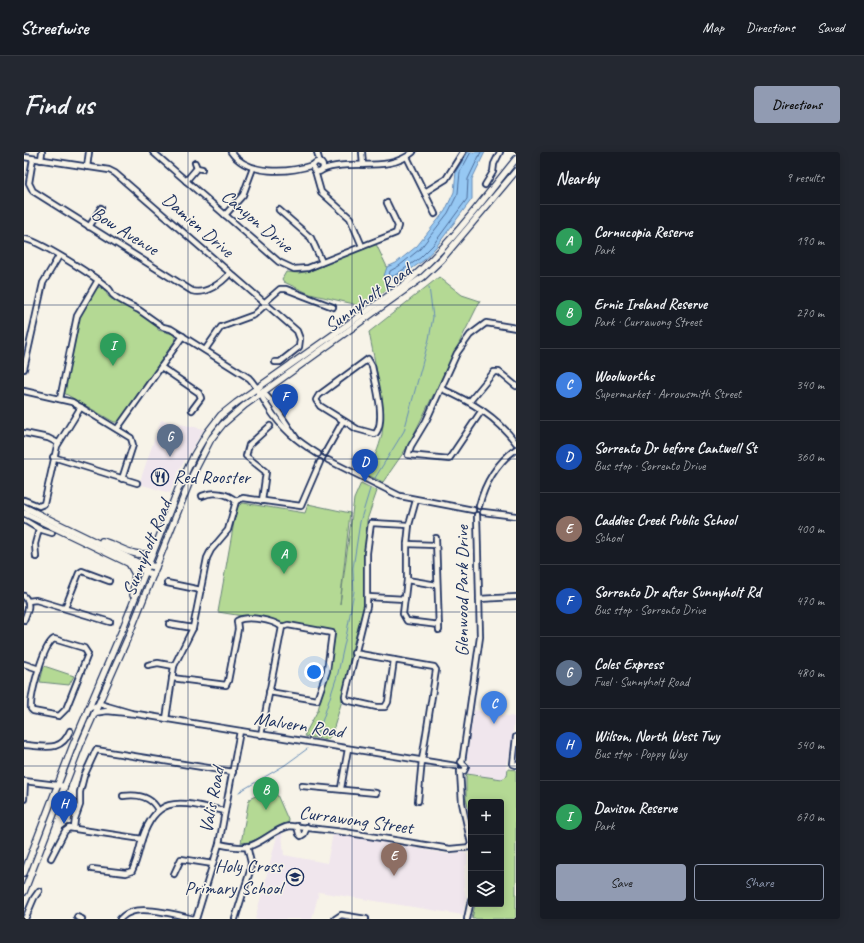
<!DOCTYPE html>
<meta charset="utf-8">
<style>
body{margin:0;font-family:Caveat,sans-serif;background:#242831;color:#f1f3f6}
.controls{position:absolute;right:12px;bottom:12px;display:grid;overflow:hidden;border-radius:4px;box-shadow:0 2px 10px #0003}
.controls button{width:36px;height:36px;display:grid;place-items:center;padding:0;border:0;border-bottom:1px solid #363941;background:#171b24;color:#f1f3f6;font:20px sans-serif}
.you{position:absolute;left:290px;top:520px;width:14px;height:14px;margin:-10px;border:3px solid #fff;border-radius:50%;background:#1a73e8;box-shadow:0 0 0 6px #1a73e833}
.badge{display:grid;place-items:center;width:26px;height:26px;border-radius:50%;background:#919bb2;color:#fff;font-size:13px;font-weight:700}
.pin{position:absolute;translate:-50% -33px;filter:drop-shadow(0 1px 2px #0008)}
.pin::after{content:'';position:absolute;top:21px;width:14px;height:12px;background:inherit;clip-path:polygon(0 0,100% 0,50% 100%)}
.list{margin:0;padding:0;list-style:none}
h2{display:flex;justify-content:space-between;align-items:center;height:52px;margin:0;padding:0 16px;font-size:17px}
h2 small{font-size:13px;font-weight:400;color:#9ea1a6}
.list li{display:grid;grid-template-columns:26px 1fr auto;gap:12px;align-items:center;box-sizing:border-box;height:72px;padding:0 16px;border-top:1px solid #363941}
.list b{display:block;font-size:15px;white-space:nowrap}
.list p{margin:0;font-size:13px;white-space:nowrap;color:#9ea1a6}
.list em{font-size:13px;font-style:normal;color:#9ea1a6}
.actions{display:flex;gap:8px;padding:12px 16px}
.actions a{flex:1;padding:9px 0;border:1px solid #919bb2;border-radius:4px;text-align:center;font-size:14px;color:#919bb2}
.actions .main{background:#919bb2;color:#111}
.icon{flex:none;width:22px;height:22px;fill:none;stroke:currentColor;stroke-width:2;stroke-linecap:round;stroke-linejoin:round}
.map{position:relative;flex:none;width:492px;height:767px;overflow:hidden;border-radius:4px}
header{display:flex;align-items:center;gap:24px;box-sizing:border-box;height:56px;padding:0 20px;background:#171b24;border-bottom:1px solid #363941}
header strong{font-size:19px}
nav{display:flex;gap:22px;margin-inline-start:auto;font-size:14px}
.intro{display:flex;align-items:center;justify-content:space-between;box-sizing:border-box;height:96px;padding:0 24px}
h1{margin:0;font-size:28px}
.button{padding:10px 18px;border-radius:4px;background:#919bb2;color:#111;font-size:14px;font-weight:700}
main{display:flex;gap:24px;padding:0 24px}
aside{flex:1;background:#171b24;border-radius:4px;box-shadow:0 2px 10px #0003}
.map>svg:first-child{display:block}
</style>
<header>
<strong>Streetwise</strong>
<nav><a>Map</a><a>Directions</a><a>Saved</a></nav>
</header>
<div class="intro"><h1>Find us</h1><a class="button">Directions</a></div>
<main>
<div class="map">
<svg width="492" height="767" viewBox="0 0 492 767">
<rect width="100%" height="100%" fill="#f7f3e8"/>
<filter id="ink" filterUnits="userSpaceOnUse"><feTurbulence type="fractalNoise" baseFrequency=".025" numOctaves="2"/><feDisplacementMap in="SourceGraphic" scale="8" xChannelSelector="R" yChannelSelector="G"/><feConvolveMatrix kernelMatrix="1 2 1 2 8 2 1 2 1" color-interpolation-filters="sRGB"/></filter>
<g filter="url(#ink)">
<g fill="#f0e6ed">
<polygon points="137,268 180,277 155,318 146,341 115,332"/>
<polygon points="450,558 491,565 485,606 482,612 482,617 484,617 483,624 478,627 443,622 446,616 443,604"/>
<polygon points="258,680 260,703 303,711 309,682 425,702 440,700 443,703 443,712 441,715 440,735 442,745 439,763 295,740 288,767 231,767 253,684"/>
</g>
<g fill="#b4d994" stroke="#688479">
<polygon points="352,92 363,115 361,125 368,134 334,157 330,152 286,142 260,130 258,127 262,120 275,121 286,119"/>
<path d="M415 125 438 143 456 149 384 294 359 330 341 322C349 309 355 297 358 282 362 257 350 207 345 180Z"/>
<path d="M75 135 80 137C84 144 85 148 93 148L133 172 134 178 149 182 152 187 94 270H90L40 241 56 163 72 137Z"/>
<polygon points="337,331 353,339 343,368 340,454 328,498 317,552 308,582 303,588 280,584 294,558 306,511 312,479 194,460 212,359 214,354 219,351 281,361 284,352 326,361 316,452 330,347"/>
<polygon points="20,514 50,524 45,533 16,530"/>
<polygon points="484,617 492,618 492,767 448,767 451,752 477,752 477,650 447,650 447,666 442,647 442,625 443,622 478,627 483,624"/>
<path d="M250 636 265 670C247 674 236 691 217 691L225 647Z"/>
</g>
<polygon fill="#96c8f3" stroke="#658bb7" points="444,0 461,0 448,27 448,47 412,95 399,109 371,128 363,127 360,124 363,115 372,111 393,94 421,59 430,40 432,19"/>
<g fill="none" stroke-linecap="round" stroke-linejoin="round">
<polyline stroke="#4c6c9a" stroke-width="1" points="447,0 436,20 434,41 424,61 396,97 375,114 366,119 365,124 370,124 396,106 409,93 443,47 444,27 457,0"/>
<g stroke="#658bb7" stroke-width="1">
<polyline points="351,326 380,279 405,187 409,165 405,135"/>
<polyline points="291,585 296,576 314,521 323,480 330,439 329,416 336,370 346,337"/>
<polyline points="215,640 261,613 283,597"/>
</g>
<defs>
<g id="minor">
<polyline points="129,0 255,110 270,117 284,116 372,81 374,74 363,51"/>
<path d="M207 0C224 24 264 21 289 13"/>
<polyline points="293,0 296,11"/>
<polyline points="338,0 339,13"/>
<polyline points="0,5 85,18 91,21 273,179 276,187 275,195 256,210 251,210"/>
<polyline points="383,5 411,62"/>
<path d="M9 7 5 31 9 39 168 139C181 143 198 131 206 121"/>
<polyline points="17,8 18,0"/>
<circle cx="294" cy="15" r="5"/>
<polyline points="171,11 173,16 178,17"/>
<polyline points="63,15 65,0"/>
<path d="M298 18C326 6 364 22 389 0"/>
<polyline points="291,19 297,40 326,66 338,94"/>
<polyline points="162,29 173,16"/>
<polyline points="461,33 469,20 470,12 476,0"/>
<polyline points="401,40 422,27 439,0"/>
<polyline points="255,58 287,86 298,110"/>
<polyline points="201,63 219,43 229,16"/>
<polyline points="65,75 77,56"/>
<path d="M0 87C13 87 75 127 85 137 87 139 87 141 89 143 94 148 106 153 113 157"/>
<polyline points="240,151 256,137 262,137 309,155"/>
<path d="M115 158 139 175 147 177 225 226C233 234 238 246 244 255 257 276 273 289 294 302"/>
<polyline points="181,198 197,175 230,163 242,152"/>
<path d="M344 207 348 214C351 230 363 270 351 282L333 277 296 254 292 248 295 243Z"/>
<polyline points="137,215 175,241 177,246 168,258"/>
<polyline points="0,217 19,131 35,104"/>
<path d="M418 237C448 250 473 265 492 291"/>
<polyline points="0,239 48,250 107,286 109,293 98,327"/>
<polyline points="238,239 248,250 272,286"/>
<polyline points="36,247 53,164 74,128"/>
<polyline points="446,249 470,220 475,220 492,234"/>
<polyline points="458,258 425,307 384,303 387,294 402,269 433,201 446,183 462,171 492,176"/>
<polyline points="93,277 159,184"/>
<polyline points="0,281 24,286 34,291"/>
<polyline points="301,301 319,269"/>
<polyline points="29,305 113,331"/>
<polyline points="304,308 376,344 449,358"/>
<path d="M178 344C189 339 203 341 212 349"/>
<polyline points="0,348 15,354 20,352 33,294 57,255"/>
<polyline points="392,348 385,373 383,392 383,428 379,462 383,469 415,473"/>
<polyline points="212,349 219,346 277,354 296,310"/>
<polyline points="238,349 242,320 222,304 225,293 246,274"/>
<path d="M455 354C461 331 473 311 492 297"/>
<polyline points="459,360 492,364"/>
<polyline points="0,368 15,377 11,392 12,405"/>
<polyline points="15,377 28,381"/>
<polyline points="412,386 415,478"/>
<polyline points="383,392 411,393"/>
<polyline points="383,428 413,433"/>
<polyline points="143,431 177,438"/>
<path d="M0 444C8 452 3 460 0 468"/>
<polyline points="344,445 381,447"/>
<polyline points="455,447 492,445"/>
<polyline points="4,449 12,448 86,470"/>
<polyline points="41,456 55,421 58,419 85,429"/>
<polyline points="145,472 169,476"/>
<path d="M30 487 60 496 64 502 42 557 35 564 9 559 7 557C6 544 19 493 30 487Z"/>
<polyline points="330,501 410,515 412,518 398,608 394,649"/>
<polyline points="370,508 364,550 361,555 353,555 322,548 321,544 343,454 343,401 347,371 385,373"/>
<polyline points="0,512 15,517"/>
<polyline points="124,513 134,511 150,514"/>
<path d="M148 526 202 533 204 529 214 477 213 469C223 463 249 468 258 475"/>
<polyline points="245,540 293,548 303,519 308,481 264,473 258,475"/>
<polyline points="64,557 76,552 107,561"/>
<polyline points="70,561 83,559 113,562 432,614"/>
<polyline points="142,567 150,514 169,476 183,406 187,398 204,378 212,349"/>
<polyline points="237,583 258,475"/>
<polyline points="492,585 489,612 492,613"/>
<path d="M0 593C20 594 37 601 46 579"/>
<polyline points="438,610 456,485 453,363"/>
<polyline points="436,619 438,651 447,692"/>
<polyline points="436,619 440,619 442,615 437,610"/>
<polyline points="0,629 41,634"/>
<polyline points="278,634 352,641"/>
<polyline points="317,636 324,597"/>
<path d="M99 644C114 642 127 644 134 658"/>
<polyline points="0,647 1,630"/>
<polyline points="273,674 275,682 277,684 280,682 283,675"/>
<polyline points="50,676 51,667 56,653 56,640 60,624 72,598 209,620"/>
<path d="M195 692C204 694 214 696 223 695 239 691 250 677 266 674L320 680 426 697 447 695"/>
<polyline points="27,706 41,679 45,676 118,687"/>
<path d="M68 717 102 721 108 719C113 709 115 698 118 687 134 638 161 652 201 659"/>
<polyline points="150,722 157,707 189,712"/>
<polyline points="53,765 58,767"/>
<polyline points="1,767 10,746 15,739"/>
<path d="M96 767C99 764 102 761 107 760 121 754 155 763 170 767"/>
<polyline points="172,767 195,692 216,579"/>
<polyline points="211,767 226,719 227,711 223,694"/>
<polyline points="311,767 317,763 342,767"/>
<polyline points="443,767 447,748"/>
</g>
<g id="major">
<polyline points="0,355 117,412 132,415"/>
<polyline points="0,361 129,423"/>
<path d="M78 389C94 393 112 408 129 400"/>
<polyline points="106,413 111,422 109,443"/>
<path d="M0 721 49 593 99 476 155 335 170 303 183 281 197 263 212 251 381 132C424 96 457 50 492 7"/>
<polyline points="0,740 56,594 105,483 168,324 187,287 199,272 221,253 399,125 418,107 492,19"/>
</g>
</defs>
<use href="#minor" stroke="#1b2f5e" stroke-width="8"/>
<use href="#major" stroke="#1b2f5e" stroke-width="8"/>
<use href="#minor" stroke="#f7f3e8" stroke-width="4.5"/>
<use href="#major" stroke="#f7f3e8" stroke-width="5.5"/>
</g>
</g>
<path fill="none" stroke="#1b2f5e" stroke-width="1" stroke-opacity="0.55" d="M164 0V767M328 0V767M0 153H492M0 307H492M0 460H492M0 614H492"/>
<defs>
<symbol id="restaurant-ring" viewBox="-11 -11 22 22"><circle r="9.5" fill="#f7f3e8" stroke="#1b2f5e" stroke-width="1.5"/><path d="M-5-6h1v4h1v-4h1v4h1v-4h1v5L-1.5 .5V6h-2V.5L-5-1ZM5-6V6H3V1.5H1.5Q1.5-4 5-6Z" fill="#1b2f5e"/></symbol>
<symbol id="school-ring" viewBox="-11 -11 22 22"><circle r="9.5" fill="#f7f3e8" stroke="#1b2f5e" stroke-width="1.5"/><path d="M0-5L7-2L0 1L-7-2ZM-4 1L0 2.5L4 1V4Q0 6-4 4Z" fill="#1b2f5e"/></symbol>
</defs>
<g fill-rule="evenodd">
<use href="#restaurant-ring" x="126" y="315" width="20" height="20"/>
<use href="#school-ring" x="261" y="715" width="20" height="20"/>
</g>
<g text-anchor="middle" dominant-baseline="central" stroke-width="3" stroke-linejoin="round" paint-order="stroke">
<g font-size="19" fill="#1b2f5e" stroke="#f7f3e8">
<text transform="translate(233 69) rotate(40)">Canyon Drive</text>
<text transform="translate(174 73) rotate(41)">Damien Drive</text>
<text transform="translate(101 79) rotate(32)">Bow Avenue</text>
<text transform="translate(344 146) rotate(-36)">Sunnyholt Road</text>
<text transform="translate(123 396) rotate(-68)">Sunnyholt Road</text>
<text transform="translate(438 439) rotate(-90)">Glenwood Park Drive</text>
<text transform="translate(275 573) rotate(9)">Malvern Road</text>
<text transform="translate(188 648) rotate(-79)">Valis Road</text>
<text transform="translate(332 668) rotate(8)">Currawong Street</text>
</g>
<g font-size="19" fill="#1b2f5e" stroke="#f7f3e8" text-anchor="start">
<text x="149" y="325">Red Rooster</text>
<text x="258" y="714" text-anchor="end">Holy Cross<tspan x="258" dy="22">Primary School</tspan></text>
</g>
</g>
</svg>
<div class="controls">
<button>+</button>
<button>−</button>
<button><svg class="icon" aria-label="layers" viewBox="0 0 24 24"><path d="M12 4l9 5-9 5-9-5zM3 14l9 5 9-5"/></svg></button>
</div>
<div class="you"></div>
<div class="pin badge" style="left:260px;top:422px;background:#2e9e5b">A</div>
<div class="pin badge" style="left:242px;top:658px;background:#2e9e5b">B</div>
<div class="pin badge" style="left:470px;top:572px;background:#3f7fe0">C</div>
<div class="pin badge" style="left:341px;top:330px;background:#1a4fb4">D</div>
<div class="pin badge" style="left:370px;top:724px;background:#8d6e63">E</div>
<div class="pin badge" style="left:261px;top:265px;background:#1a4fb4">F</div>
<div class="pin badge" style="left:146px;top:305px;background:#5c6f8a">G</div>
<div class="pin badge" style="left:40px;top:672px;background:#1a4fb4">H</div>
<div class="pin badge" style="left:89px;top:214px;background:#2e9e5b">I</div>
</div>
<aside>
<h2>Nearby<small>9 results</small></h2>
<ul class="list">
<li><span class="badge" style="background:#2e9e5b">A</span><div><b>Cornucopia Reserve</b><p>Park</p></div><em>190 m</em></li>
<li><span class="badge" style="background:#2e9e5b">B</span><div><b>Ernie Ireland Reserve</b><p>Park · Currawong Street</p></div><em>270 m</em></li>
<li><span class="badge" style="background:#3f7fe0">C</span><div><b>Woolworths</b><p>Supermarket · Arrowsmith Street</p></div><em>340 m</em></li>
<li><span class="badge" style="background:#1a4fb4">D</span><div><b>Sorrento Dr before Cantwell St</b><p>Bus stop · Sorrento Drive</p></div><em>360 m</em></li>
<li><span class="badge" style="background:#8d6e63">E</span><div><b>Caddies Creek Public School</b><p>School</p></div><em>400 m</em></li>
<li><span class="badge" style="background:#1a4fb4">F</span><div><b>Sorrento Dr after Sunnyholt Rd</b><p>Bus stop · Sorrento Drive</p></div><em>470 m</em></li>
<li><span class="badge" style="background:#5c6f8a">G</span><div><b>Coles Express</b><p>Fuel · Sunnyholt Road</p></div><em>480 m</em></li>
<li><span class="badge" style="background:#1a4fb4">H</span><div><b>Wilson, North West Twy</b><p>Bus stop · Poppy Way</p></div><em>540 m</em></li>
<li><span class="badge" style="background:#2e9e5b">I</span><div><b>Davison Reserve</b><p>Park</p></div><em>670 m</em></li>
</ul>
<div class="actions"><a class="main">Save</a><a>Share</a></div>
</aside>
</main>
